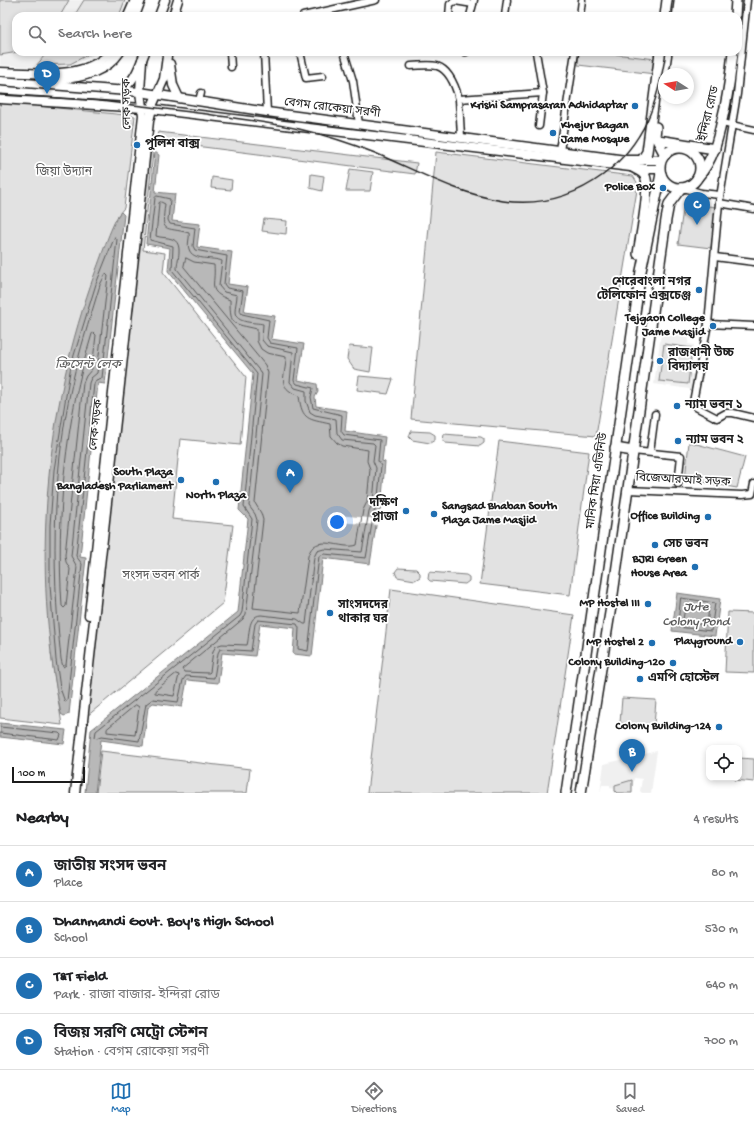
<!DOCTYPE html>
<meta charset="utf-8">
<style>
body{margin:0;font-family:"Gochi Hand","Noto Sans Bengali",sans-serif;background:#f2f2f2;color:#202124}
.controls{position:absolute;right:12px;bottom:12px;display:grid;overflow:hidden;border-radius:8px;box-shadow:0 2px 6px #0003}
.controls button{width:36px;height:36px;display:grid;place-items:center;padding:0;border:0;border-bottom:1px solid #e0e0e0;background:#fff;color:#202124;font:20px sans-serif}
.compass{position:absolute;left:658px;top:68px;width:36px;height:36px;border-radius:50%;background:#fff;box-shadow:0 2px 6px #0003;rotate:281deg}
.scale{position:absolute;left:12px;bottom:10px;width:73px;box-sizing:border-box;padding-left:4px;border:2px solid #1c1c1c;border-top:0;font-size:11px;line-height:14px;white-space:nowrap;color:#1c1c1c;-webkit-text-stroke:3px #fff;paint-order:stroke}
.you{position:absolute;left:337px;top:522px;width:14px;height:14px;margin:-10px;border:3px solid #fff;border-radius:50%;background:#1a73e8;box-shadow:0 0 0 6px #1a73e833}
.badge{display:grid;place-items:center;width:26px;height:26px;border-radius:50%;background:#1f6fb2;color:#fff;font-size:13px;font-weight:700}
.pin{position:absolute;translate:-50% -33px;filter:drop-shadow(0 1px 2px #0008)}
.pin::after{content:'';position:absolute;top:21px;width:14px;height:12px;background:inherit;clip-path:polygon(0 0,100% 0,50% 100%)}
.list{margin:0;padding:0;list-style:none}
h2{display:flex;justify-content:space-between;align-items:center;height:52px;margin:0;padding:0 16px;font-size:17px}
h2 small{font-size:13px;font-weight:400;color:#757577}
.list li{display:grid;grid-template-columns:26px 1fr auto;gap:12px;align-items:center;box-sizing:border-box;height:56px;padding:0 16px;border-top:1px solid #e0e0e0}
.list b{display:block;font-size:15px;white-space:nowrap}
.list p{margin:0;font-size:13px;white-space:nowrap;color:#757577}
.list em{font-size:13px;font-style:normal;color:#757577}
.icon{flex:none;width:22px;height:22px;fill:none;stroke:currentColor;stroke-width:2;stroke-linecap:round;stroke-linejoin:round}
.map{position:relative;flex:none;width:754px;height:793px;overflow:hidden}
.search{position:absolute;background:#fff;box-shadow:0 2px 6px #0003;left:12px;right:12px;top:12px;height:44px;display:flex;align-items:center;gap:10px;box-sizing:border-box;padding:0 14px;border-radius:12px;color:#757577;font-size:15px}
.sheet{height:276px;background:#fff}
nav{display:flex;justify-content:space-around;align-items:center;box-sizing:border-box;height:56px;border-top:1px solid #e0e0e0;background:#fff;font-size:11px;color:#757577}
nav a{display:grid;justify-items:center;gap:2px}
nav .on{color:#1f6fb2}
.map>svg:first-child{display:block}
</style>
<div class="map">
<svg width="754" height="793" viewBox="0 0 754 793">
<rect width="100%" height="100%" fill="#fff"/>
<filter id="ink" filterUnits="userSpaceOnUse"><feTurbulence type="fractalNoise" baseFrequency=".025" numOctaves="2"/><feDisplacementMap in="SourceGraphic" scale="8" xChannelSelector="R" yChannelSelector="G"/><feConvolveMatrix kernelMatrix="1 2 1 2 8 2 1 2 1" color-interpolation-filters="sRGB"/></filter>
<g filter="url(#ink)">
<g fill="#f0f0f0" fill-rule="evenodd">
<polygon points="0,0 129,0 123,16 16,16 16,52 100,52 76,64 58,68 0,65"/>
<path d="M661 334 704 340 697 390 654 384ZM689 338 702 340 697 375 690 374 694 345 688 344Z"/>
<polygon points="657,751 651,793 642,793 640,791 642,779 634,778 632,793 632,780 617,793 614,793 614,789 610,788 610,785 602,785 600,793 604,764"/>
</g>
<g fill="#e2e2e2" stroke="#7f7f7f">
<polygon points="0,0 69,0 60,16 16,16 16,52 18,52 0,55"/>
<polygon points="84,0 125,0 119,16 74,16"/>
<polygon points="47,52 93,52 70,64 37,65"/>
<polygon points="579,52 597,52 656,59 655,74 578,65"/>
<polygon points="0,102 135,116 124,208 118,215 51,654 62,725 0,718"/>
<polygon points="158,132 417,163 415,174 156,141"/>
<polygon points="149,151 153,152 143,250 165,253 163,272 246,377 240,445 180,439 172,519 233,525 223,603 86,717"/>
<polygon points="436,152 633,176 638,184 596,436 411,419"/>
<polygon points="350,169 373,172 370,191 346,191"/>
<polygon points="311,174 324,176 322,191 310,188"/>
<polygon points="212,177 232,180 231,190 211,188"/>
<polygon points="684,203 716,207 711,248 678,244"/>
<polygon points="264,219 287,221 286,234 262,231"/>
<polygon points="664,344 692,348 688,384 659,381"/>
<polygon points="349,346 373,348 370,372 354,369 347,359"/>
<polygon points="359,376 393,379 388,394 357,390"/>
<polygon points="411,431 430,432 435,435 435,440 430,443 412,440 409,437"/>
<polygon points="444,434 481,437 484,439 484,443 480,446 445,443 443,441"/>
<polygon points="499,441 589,452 570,595 480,584"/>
<polygon points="689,442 745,457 737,488 685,479"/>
<polygon points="398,568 416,569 420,573 420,577 415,580 397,577 395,572"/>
<polygon points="429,572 466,575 469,577 469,581 465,584 430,581 428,579"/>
<polygon points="391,589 574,615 547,793 367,793"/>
<polygon points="728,612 754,613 754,673 725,672"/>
<polygon points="622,698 656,700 654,726 620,723"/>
<polygon points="101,751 250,769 247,793 96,793"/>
<polygon points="739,758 754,759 754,782 735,780 735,778 739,778"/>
<polygon points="632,780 632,793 617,793 615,791 615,785"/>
</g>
<g fill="#b8b8b8" stroke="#7a7a7a">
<polygon points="155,152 159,155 155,192 175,194 172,221 200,224 197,247 232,252 228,284 248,287 244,312 275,316 271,339 304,344 298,380 317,384 318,392 315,397 316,406 347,411 345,431 385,437 382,461 385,462 381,509 378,513 370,564 323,558 312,656 293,654 295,628 260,624 255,656 222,653 218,683 187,680 182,707 153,703 148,707 143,746 101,740 95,793 85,793 91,730 238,612 248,519 239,510 253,374 168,271 170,248 146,244"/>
<path d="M121 212 124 215 105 384 98 383 80 557 86 558 69 714 64 716 61 714C31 567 44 411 96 270 101 258 113 219 121 212Z"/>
<polygon points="677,593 720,599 715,636 672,631"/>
<polygon points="0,723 66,730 64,744 0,737"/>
</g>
<polygon fill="#fff" points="338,515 379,519 379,525 337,522"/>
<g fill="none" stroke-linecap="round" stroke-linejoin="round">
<g stroke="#5a5a5a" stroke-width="1">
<polygon points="157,196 170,199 168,220 170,224 195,228 193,246 195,250 227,256 224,284 227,288 243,291 240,311 242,314 269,320 267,338 270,343 298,348 294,380 297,384 313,388 311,397 313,408 342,415 341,431 344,435 380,440 378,461 381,466 377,507 374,512 366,558 324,554 319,556 308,651 298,649 299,628 297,624 258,620 255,624 251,651 220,649 218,653 214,678 186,676 183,680 178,702 153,699 146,704 139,741 102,736 97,738 95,737 96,731 240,616 242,612 252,519 244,507 257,374 172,270 173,246 150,240 155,198"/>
<path d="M161 202 165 204C161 235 164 226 189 233 190 238 187 244 189 249 192 261 213 257 222 261L219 286 224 292 237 295C237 300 235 306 235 312 236 324 255 322 263 324L262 340 267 346 293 352 290 382 295 388 306 391V401L310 412 315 415 336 419 337 433 342 440 373 443 375 445 373 461 376 468 373 502 369 511 362 552 324 549 317 551 314 557 306 624H304L297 619 261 615C247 616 250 635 247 645L222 644 216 646 213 651 210 672 209 673 184 672 182 669 243 619 246 614 257 520 255 514 249 506 262 374 177 269C177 260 184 243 172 239 167 237 161 238 156 236L159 203Z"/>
<polygon points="115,237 117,239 102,378 96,380 94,384 76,556 82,564 67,701 65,702 60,688 56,660 50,585 50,525 54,470 71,365 96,284"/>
<path d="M186 258 194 262 214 265C216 286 206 291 230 300 230 327 233 323 257 329V341L261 349 267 353 286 357C286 377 275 386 299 396 302 421 309 419 330 424L331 436 337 443 342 446 368 450 367 461 370 469 367 502 363 510 357 545C342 551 315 531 308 556L300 613 253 608 263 520 261 513 255 503 268 373 265 365 184 267Z"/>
<path d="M106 274 108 276 97 373 91 378 89 383 71 556 77 567 66 665 63 667 61 659C51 561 52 462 76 367 83 339 92 312 100 285Z"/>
<path d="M94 333 96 335 92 369 86 376 83 383 65 555 66 562 70 569 66 606 64 608 62 606C56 516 65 421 92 334Z"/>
<polygon points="681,598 715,603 711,631 678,627"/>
<polygon points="686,604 709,607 707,625 683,622"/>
<polygon points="176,674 179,675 174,696 155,693 155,691"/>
<polygon points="136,705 139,707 135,735 107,732 107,729"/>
<polyline points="0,727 59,733 61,735 59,740 0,733"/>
</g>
<defs>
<g id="minor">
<polyline points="747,0 737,94 719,203 708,324 754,326"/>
<polyline points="303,16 376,0"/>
<polyline points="449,16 450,4 455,1 473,4"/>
<polyline points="470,16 474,0"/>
<polyline points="505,16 507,0"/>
<polyline points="580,16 582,0"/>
<polyline points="230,52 231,67"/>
<polyline points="264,52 267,112"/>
<polyline points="300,52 306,78 323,76"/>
<polyline points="344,52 353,81 359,124"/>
<polyline points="465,52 466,52"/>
<polyline points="536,52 543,93 539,126"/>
<path d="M411 66C419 66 429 64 437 66 450 70 456 88 459 99"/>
<polyline points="199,101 201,93"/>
<polyline points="722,123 754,130"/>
<polyline points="461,137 459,99 543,93"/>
<polyline points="560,151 575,52"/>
<polyline points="684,188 701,193 720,195"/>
<polyline points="719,203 754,209"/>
<polyline points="715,257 754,262"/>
<polyline points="708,324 693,402 696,407 717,418 726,413 733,413 754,418"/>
<polyline points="633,451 681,456 678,484"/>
<polyline points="650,452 655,414"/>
<polyline points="628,490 742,495 752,494 754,484"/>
</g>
<g id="major">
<polyline points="128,16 135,0"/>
<polyline points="135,16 141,0"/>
<polyline points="159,16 165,0"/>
<polyline points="173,16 178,0"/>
<polyline points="170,64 173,85 179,98"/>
<path d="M0 72C37 73 83 81 111 52"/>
<path d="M53 80C78 79 106 73 120 52"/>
<polyline points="0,81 140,92 267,112 626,160 661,160"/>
<path d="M120 90C134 84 140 65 145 52"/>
<polyline points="0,99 143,108 647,169 660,169"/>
<polyline points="89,615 143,115 140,92 142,60"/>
<polyline points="75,793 149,121 153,104 164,79 167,56"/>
</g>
<g id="highway">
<polyline points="665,16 667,0"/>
<polyline points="735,16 736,0"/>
<polyline points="662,86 667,52"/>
<polyline points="656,127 655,136 665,155"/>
<polyline points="658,140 715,149"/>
<circle cx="680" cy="168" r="20"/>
<polyline points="642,160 647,152 660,52"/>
<path d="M632 167C637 170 642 171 645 176 651 187 640 239 638 254"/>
<path d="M698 177C716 157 719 132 725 107 729 88 731 71 733 52"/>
<polyline points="615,448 633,451"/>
<polyline points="566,793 641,271 661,174"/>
<polyline points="581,793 613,594 666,220 669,204 681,188"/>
</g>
</defs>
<use href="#minor" stroke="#1c1c1c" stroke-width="9"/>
<use href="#major" stroke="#1c1c1c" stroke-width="11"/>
<use href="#highway" stroke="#1c1c1c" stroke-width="12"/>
<use href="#minor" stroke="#fff" stroke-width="6"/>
<use href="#major" stroke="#fff" stroke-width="8"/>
<use href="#highway" stroke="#fff" stroke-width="9"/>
<g stroke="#1c1c1c" stroke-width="1.5">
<polyline points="672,16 674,0"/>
<path d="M0 95C33 97 67 98 100 101 136 105 172 110 207 114 238 119 268 122 299 129 325 135 350 143 375 153 452 186 524 233 603 175 645 143 658 102 666 52"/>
</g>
</g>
</g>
<g fill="#1f6fb2" stroke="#fff" stroke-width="1.5">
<circle cx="635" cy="106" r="4"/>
<circle cx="553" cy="133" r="4"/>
<circle cx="137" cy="145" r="4"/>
<circle cx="663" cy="188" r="4"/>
<circle cx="699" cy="290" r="4"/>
<circle cx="713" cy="326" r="4"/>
<circle cx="660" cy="361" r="4"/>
<circle cx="677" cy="406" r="4"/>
<circle cx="678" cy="441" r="4"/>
<circle cx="181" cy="480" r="4"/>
<circle cx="216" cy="482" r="4"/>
<circle cx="406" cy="511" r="4"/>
<circle cx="434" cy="514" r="4"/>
<circle cx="708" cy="517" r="4"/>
<circle cx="655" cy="545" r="4"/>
<circle cx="695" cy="567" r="4"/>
<circle cx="648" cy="604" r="4"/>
<circle cx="330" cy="613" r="4"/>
<circle cx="740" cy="642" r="4"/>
<circle cx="652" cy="643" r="4"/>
<circle cx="673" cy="663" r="4"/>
<circle cx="640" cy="679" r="4"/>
<circle cx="719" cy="727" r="4"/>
</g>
<g text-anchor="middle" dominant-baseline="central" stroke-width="3.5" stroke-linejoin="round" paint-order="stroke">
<g font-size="12" fill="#1c1c1c" stroke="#fff">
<text transform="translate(128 104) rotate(-91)">লেক সড়ক</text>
<text transform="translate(332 109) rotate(7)">বেগম রোকেয়া সরণী</text>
<text transform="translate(710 114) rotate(-77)">ইন্দিরা রোড</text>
<text transform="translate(97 425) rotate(-84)">লেক সড়ক</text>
<text transform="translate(598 481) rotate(-82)">মানিক মিয়া এভিনিউ</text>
<text transform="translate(683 481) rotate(3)">বিজেআরআই সড়ক</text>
</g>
<g font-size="12" font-weight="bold" fill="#1c1c1c" stroke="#fff" text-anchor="end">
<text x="627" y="106">Krishi Samprasaran Adhidaptar</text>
<text x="561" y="126" text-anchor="start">Khejur Bagan<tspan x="561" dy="14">Jame Mosque</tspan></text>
<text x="145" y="145" text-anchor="start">পুলিশ বাক্স</text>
<text x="655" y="188">Police Box</text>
<text x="691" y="283">শেরেবাংলা নগর<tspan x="691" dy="14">টেলিফোন এক্সচেঞ্জ</tspan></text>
<text x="705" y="319">Tejgaon College<tspan x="705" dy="14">Jame Masjid</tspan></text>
<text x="668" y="354" text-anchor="start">রাজধানী উচ্চ<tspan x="668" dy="14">বিদ্যালয়</tspan></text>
<text x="685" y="406" text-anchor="start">ন্যাম ভবন ১</text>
<text x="686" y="441" text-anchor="start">ন্যাম ভবন ২</text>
<text x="173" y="473">South Plaza<tspan x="173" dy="14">Bangladesh Parliament</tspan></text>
<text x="216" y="496" text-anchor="middle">North Plaza</text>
<text x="398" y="504">দক্ষিণ<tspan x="398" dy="14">প্লাজা</tspan></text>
<text x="442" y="507" text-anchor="start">Sangsad Bhaban South<tspan x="442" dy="14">Plaza Jame Masjid</tspan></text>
<text x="700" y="517">Office Building</text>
<text x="663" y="545" text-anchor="start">সেচ ভবন</text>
<text x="687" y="560">BJRI Green<tspan x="687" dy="14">House Area</tspan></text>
<text x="640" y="604">MP Hostel III</text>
<text x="338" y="606" text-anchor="start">সাংসদদের<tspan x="338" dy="14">থাকার ঘর</tspan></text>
<text x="732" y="642">Playground</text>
<text x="644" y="643">MP Hostel 2</text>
<text x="665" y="663">Colony Building-120</text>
<text x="648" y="679" text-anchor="start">এমপি হোস্টেল</text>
<text x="711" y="727">Colony Building-124</text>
</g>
<g font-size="12" fill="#575757" stroke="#fff">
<text x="64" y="173">জিয়া উদ্যান</text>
<text x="161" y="577">সংসদ ভবন পার্ক</text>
</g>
<g font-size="13" font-style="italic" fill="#5a5a5a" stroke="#fff">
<text x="88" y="365">ক্রিসেন্ট লেক</text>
<text x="696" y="607">Jute<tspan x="696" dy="15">Colony Pond</tspan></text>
</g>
</g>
</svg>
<div class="controls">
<button><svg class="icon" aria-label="locate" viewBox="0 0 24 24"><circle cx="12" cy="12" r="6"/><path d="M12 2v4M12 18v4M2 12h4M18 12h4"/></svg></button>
</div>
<svg class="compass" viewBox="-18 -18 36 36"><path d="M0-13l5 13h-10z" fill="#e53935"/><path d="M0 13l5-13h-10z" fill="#757577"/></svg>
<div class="scale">100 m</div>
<div class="you"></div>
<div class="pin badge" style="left:290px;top:493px">A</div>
<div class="pin badge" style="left:632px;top:772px">B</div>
<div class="pin badge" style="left:697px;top:225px">C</div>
<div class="pin badge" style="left:47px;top:94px">D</div>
<div class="search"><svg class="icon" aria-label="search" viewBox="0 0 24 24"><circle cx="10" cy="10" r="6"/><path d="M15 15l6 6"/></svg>Search here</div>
</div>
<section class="sheet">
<h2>Nearby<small>4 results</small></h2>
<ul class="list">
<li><span class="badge">A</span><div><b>জাতীয় সংসদ ভবন</b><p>Place</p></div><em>80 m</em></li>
<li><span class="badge">B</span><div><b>Dhanmandi Govt. Boy's High School</b><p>School</p></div><em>530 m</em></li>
<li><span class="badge">C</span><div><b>T&amp;T Field</b><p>Park · রাজা বাজার- ইন্দিরা রোড</p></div><em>640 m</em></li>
<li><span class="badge">D</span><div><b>বিজয় সরণি মেট্রো স্টেশন</b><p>Station · বেগম রোকেয়া সরণী</p></div><em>700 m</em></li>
</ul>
</section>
<nav>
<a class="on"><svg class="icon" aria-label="map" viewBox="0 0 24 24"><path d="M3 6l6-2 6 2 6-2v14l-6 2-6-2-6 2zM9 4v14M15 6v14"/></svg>Map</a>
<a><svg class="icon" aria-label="directions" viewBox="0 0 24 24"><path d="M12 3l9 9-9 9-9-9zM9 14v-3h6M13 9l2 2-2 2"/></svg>Directions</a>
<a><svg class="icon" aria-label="saved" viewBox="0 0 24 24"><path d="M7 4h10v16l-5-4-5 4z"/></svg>Saved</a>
</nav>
